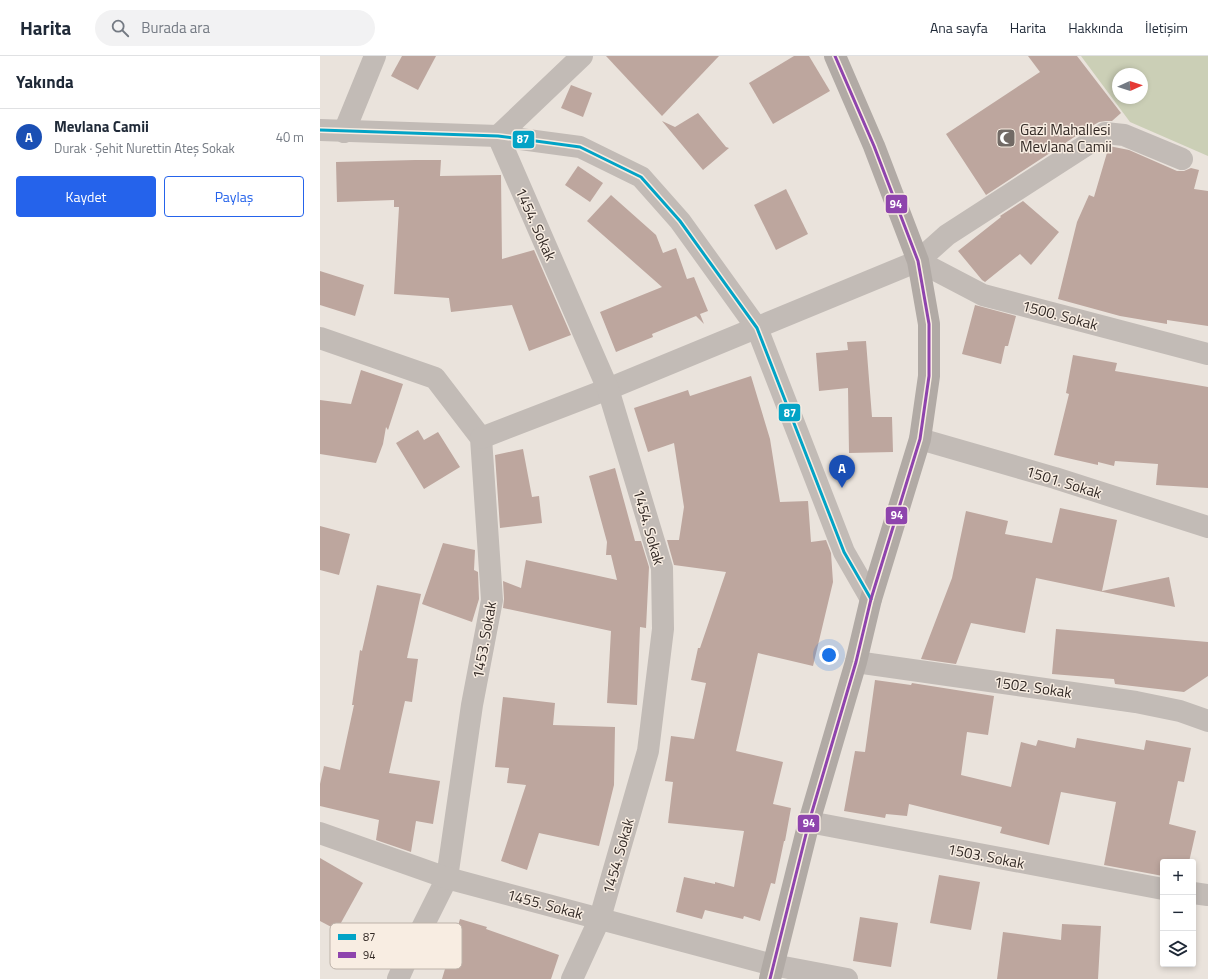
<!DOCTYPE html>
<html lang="tr">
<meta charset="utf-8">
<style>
body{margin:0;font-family:"Titillium Web",sans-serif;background:#f2f2f3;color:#1f2937}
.controls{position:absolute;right:12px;bottom:12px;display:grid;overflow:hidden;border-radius:4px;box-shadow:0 2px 6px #0003}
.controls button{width:36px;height:36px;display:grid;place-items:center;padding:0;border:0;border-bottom:1px solid #e0e1e3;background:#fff;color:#1f2937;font:20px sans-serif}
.compass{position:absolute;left:792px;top:12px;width:36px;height:36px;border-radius:50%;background:#fff;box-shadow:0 2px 6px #0003;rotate:87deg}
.you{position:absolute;left:509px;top:599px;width:14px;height:14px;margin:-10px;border:3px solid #fff;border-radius:50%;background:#1a73e8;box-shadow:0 0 0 6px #1a73e833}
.badge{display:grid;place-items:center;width:26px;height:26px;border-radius:50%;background:#2563eb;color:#fff;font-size:13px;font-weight:700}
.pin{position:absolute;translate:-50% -33px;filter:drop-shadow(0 1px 2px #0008)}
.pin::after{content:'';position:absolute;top:21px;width:14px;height:12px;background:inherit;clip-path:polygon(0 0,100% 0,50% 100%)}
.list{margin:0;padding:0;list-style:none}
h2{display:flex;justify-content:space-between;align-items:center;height:52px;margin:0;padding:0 16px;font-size:17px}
h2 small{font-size:13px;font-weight:400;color:#747a83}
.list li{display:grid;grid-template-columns:26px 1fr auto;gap:12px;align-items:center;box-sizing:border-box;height:56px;padding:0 16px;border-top:1px solid #e0e1e3}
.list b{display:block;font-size:15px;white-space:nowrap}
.list p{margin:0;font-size:13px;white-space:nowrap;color:#747a83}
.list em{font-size:13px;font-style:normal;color:#747a83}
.actions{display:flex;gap:8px;padding:12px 16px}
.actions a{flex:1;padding:9px 0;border:1px solid #2563eb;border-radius:4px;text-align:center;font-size:14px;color:#2563eb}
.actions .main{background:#2563eb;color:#fff}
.icon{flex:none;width:22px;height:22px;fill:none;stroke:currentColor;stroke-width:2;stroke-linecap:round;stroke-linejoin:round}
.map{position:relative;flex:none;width:888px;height:923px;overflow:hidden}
header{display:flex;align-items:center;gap:24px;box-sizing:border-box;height:56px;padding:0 20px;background:#fff;border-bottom:1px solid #e0e1e3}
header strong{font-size:19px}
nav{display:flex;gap:22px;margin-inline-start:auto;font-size:14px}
.search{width:280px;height:36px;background:#f2f2f3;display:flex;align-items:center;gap:10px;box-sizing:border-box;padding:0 14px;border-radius:22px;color:#747a83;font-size:15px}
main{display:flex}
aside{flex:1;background:#fff}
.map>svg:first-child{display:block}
</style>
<header>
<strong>Harita</strong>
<div class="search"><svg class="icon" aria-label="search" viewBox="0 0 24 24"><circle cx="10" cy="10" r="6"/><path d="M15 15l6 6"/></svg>Burada ara</div>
<nav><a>Ana sayfa</a><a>Harita</a><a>Hakkında</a><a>İletişim</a></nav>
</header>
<main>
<aside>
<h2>Yakında<small></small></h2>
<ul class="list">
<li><span class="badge" style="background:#1a4fb4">A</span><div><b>Mevlana Camii</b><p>Durak · Şehit Nurettin Ateş Sokak</p></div><em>40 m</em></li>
</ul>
<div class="actions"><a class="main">Kaydet</a><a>Paylaş</a></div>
</aside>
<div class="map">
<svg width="888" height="923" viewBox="0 0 888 923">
<rect width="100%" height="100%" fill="#eae3dc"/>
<path fill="#cbcfb6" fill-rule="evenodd" d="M761 0H888V100L810 66ZM798 18H822V42H798Z"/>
<g fill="#bda69e">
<polygon points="82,0 116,0 98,34 71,20"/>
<polygon points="286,0 399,0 342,60"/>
<polygon points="474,0 489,0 510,35 453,68 429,27"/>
<polygon points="708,0 757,0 801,57 792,65 786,65 779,66 765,74 666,139 626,78 720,16"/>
<polygon points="251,29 272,37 263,61 241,52"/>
<polygon points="378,57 406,91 409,92 383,114 342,65 355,71"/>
<polygon points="789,90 809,94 857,115 864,115 871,112 879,114 874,133 888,135 888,270 847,264 847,268 800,260 738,243 757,166 769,139 774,141"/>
<polygon points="95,104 121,104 120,120 181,119 182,203 214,194 251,279 209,295 192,249 131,256 129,242 74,238 79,151 74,151 74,144 17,146 16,106"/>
<polygon points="258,110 283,127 270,146 245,129"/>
<polygon points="466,133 488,178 456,194 434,149"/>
<polygon points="291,139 336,179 343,197 356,192 367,223 374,221 388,255 380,258 384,268 376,260 332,278 333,281 296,296 280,256 342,231 267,165"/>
<polygon points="703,145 739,176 711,209 700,198 665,226 662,224 638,195 681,161 680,160"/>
<polygon points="0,215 44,229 35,260 0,249"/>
<polygon points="655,249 696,260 688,290 685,290 681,308 642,298"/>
<polygon points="546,285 552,361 572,361 573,396 529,397 528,332 499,335 496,297 528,294 527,286"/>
<polygon points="753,299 797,307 795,315 888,331 888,432 836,429 838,408 795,405 794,410 778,406 778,409 734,399 749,338 746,337"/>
<polygon points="41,314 83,328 68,374 66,371 63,388 56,407 0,398 0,344 31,348"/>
<polygon points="431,320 450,383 460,446 488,445 491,486 506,484 511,497 513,526 493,610 438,597 416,695 463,706 453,748 471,752 465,785 464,785 455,828 451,827 440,865 424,860 423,863 385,854 382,863 356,856 364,821 395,828 395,826 414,831 424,775 348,767 353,726 345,725 351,680 374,683 386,627 371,624 378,592 380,592 406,516 354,509 347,484 359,484 364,451 354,387 328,396 314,352 368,334 370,340"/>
<polygon points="98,374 104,384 118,376 140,411 104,433 76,387"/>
<polygon points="203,393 212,441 219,440 222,467 180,472 175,399"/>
<polygon points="295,412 315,485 321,485 329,511 326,572 320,571 317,649 287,647 291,575 183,552 184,543 183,525 201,532 206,504 297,524 291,499 286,499 287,486 269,420"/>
<polygon points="740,452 797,464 782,535 849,521 855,551 716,522 705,577 651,567 636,608 601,603 632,522 646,455 688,465 685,478 732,487"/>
<polygon points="0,470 30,478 19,519 0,514"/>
<polygon points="123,487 155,494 154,514 158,516 159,543 152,566 102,548"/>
<polygon points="57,529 101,538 87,602 98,603 92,646 85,645 69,717 120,725 113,768 96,765 91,796 56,784 59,764 0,750 0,728 4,710 20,714 34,649 32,649 40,594 42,595"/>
<polygon points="736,573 888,586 888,620 864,636 795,628 794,623 732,618"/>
<polygon points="555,624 591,629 592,627 674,640 668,679 647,676 641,719 691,731 701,686 716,690 718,684 755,692 757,682 824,694 826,684 871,692 864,726 858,725 849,768 876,775 869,806 843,806 843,820 784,809 796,746 741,736 729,789 680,777 682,771 589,748 587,760 566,758 565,762 524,755 535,695 545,696"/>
<polygon points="183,641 235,647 233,669 295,671 294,729 279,790 219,777 207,814 181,805 206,729 187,727 189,712 175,711"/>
<polygon points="0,802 43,827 17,874 0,865"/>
<polygon points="619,819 660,826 651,874 610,867"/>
<polygon points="540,861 578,867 571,911 533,905"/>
<polygon points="140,863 167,871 166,873 239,899 231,923 122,923"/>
<polygon points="742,868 781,870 778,923 677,923 683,876 741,884"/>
</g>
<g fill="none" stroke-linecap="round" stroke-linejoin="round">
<g stroke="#c2bbb6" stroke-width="22">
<polyline points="0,74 178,80 260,91 321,121 360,165 437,272 524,496 551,543"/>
<polyline points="24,76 55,0"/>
<polyline points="598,205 663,239 888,298"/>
<polyline points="0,282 115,322 161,382 172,544 152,649 127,822 89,898 78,923"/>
<polyline points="161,382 288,333 598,205 627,179 785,77 804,79 862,103"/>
<polyline points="600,383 735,422 888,471"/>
<polyline points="536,606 816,646 860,655 888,665"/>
<polyline points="489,766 843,833"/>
<polyline points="0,777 127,822 453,909 527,923"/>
<polyline points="873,837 888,839"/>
<polyline points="252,923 280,862 328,695 343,573 342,512 288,333 178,80 262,0"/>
</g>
<polyline stroke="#b1aaa5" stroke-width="22" points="450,923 489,766 536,606 551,543 600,383 609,320 609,268 598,205 554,90 515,0"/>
<defs>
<polyline id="bus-1" points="0,74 178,80 260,91 321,121 360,165 437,272 524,496 551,543"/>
<polyline id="bus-2" points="450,923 489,766 536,606 551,543 600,383 609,320 609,268 598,205 554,90 515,0"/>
</defs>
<use href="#bus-1" stroke="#f8ede2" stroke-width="6"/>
<use href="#bus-2" stroke="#f8ede2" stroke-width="6"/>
<use href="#bus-1" stroke="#02a3c6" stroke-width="3"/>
<use href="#bus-2" stroke="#8e44ad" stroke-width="3"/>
</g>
<defs>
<symbol id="mosque-square" viewBox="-11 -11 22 22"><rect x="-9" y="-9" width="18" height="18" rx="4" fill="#726a65" stroke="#f8ede2"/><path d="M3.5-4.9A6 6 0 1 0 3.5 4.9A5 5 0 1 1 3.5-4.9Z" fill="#fff"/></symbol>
</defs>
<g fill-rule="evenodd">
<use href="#mosque-square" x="675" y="71" width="22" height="22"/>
</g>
<g text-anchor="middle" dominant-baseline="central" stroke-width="3" stroke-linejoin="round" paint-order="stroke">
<g font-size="15" fill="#322925" stroke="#f8ede2" text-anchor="start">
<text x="700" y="73">Gazi Mahallesi<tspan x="700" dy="17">Mevlana Camii</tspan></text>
</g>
<g font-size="15" fill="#322925" stroke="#f8ede2">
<text transform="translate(216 168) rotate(66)">1454. Sokak</text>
<text transform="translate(740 259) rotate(15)">1500. Sokak</text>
<text transform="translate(744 426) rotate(17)">1501. Sokak</text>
<text transform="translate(329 471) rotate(74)">1454. Sokak</text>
<text transform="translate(164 584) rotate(-80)">1453. Sokak</text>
<text transform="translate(713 631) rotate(8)">1502. Sokak</text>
<text transform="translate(298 800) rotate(-74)">1454. Sokak</text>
<text transform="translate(666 800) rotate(11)">1503. Sokak</text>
<text transform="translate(225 848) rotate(15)">1455. Sokak</text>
</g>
</g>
<rect x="10" y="867" width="132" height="46" rx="6" fill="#f8ede2" stroke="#bdb2a9" stroke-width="1"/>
<rect x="18" y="878" width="18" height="6" fill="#02a3c6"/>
<rect x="18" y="896" width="18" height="6" fill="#8e44ad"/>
<g font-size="11" fill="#322925">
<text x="43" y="885">87</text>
<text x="43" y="903">94</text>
</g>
<g stroke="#f8ede2" stroke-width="1.5">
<rect x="192" y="74" width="23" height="19" rx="4" fill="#02a3c6"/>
<rect x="565" y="138" width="23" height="20" rx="4" fill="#8e44ad"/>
<rect x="458" y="347" width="23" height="19" rx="4" fill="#02a3c6"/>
<rect x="565" y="450" width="23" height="19" rx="4" fill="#8e44ad"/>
<rect x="477" y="758" width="23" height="19" rx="4" fill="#8e44ad"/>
</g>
<g font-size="11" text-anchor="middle" font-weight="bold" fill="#fff">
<text x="203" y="87">87</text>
<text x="576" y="152">94</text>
<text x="470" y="361">87</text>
<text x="577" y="463">94</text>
<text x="489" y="771">94</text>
</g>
</svg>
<div class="controls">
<button>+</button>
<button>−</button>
<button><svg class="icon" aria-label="layers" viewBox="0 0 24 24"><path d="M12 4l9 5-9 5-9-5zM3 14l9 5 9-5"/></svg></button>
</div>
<svg class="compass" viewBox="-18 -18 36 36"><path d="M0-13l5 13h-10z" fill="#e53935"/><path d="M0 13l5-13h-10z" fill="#747a83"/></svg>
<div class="you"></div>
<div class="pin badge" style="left:522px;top:432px;background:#1a4fb4">A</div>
</div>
</main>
